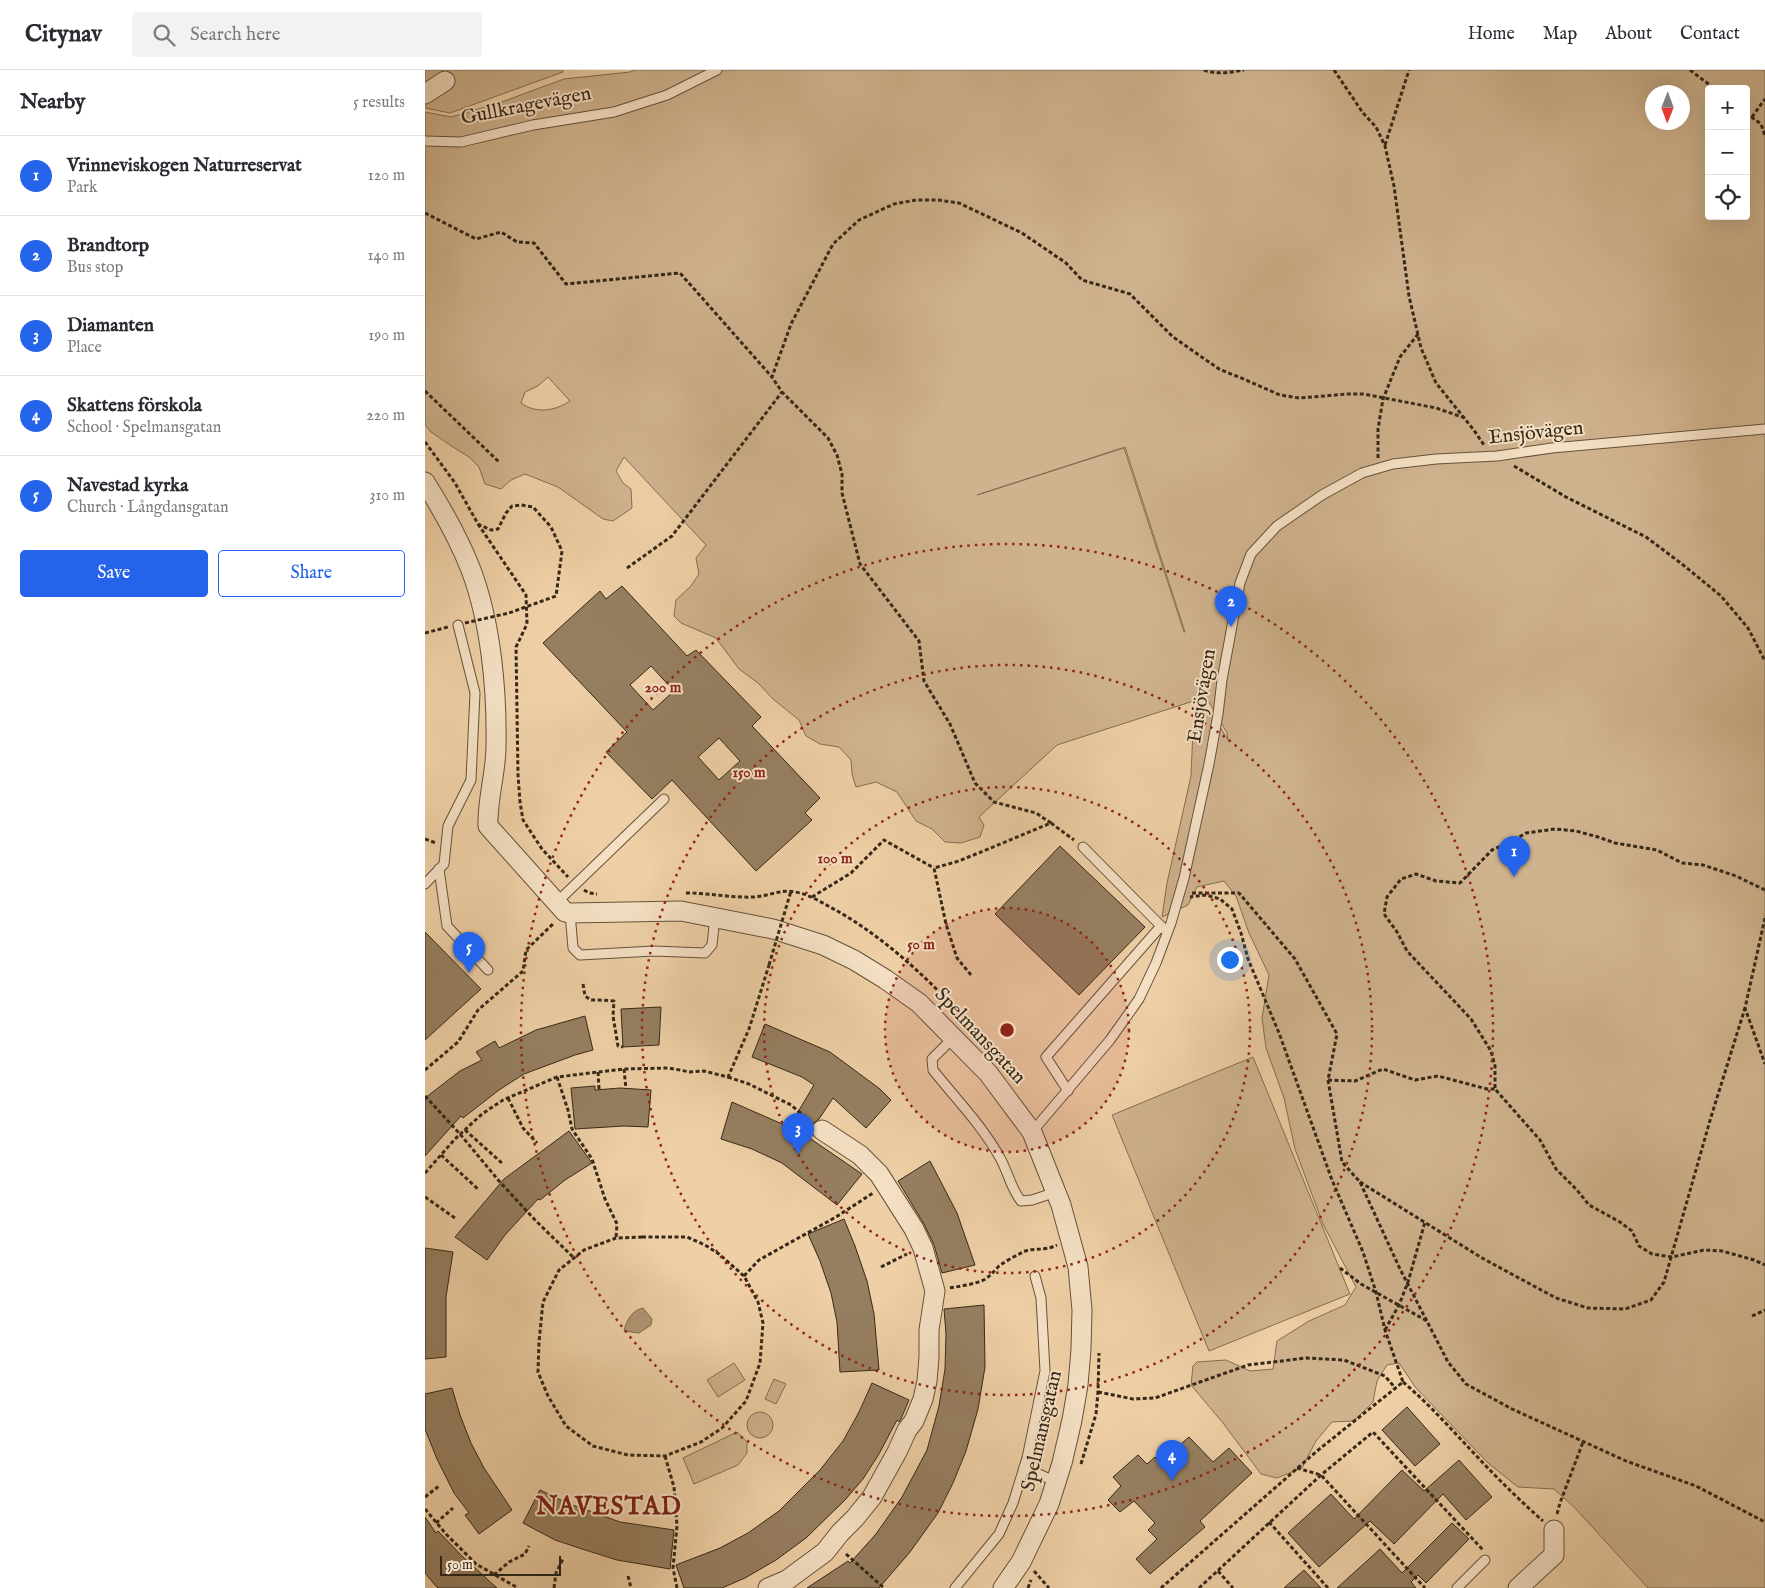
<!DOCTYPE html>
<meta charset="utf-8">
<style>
body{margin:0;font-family:"IM FELL English",serif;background:#f2f2f3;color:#2b2b33}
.controls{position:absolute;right:15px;top:15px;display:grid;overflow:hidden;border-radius:5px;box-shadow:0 5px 20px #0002}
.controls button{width:45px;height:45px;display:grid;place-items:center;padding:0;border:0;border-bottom:1px solid #e1e1e2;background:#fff;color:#2b2b33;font:25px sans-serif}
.compass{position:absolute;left:1220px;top:15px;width:45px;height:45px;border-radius:50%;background:#fff;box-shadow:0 5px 20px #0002;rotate:181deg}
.scale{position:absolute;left:15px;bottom:12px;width:121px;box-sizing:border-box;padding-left:5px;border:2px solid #352817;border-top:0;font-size:14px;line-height:18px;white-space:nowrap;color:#352817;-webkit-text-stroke:4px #f5e0c5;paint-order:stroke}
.you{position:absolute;left:804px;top:889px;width:18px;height:18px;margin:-12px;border:4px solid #fff;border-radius:50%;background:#1a73e8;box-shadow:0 0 0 8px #1a73e833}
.badge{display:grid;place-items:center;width:32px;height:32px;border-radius:50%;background:#2563eb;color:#fff;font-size:16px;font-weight:700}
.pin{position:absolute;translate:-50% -41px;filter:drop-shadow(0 1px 2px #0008)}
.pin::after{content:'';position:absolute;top:26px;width:18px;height:15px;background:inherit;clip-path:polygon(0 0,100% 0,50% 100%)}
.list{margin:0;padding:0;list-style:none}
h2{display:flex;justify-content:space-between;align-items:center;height:65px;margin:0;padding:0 20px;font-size:21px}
h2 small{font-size:16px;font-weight:400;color:#7c7c81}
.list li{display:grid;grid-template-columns:32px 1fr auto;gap:15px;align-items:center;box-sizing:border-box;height:80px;padding:0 20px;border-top:1px solid #e1e1e2}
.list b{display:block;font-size:19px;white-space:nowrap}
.list p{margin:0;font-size:16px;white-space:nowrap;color:#7c7c81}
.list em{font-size:16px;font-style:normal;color:#7c7c81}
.actions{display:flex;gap:10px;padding:15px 20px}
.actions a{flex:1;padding:11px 0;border:1px solid #2563eb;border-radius:5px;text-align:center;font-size:18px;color:#2563eb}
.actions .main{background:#2563eb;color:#fff}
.icon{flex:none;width:28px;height:28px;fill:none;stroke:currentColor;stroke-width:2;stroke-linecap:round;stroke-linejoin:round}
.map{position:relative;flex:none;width:1340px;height:1518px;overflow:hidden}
header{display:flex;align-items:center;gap:30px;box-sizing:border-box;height:70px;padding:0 25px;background:#fff;border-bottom:1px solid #e1e1e2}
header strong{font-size:24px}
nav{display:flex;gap:28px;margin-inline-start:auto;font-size:18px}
.search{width:350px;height:45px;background:#f2f2f3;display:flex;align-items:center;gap:12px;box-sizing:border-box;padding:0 18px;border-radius:5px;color:#7c7c81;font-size:19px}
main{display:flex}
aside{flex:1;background:#fff}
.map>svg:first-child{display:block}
</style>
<header>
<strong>Citynav</strong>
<div class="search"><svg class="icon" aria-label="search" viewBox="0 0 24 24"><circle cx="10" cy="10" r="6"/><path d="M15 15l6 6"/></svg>Search here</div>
<nav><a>Home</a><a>Map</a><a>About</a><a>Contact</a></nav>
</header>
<main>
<aside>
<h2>Nearby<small>5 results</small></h2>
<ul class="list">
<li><span class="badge">1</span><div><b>Vrinneviskogen Naturreservat</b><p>Park</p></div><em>120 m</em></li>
<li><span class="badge">2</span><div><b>Brandtorp</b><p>Bus stop</p></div><em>140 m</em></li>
<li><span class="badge">3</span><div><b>Diamanten</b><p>Place</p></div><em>190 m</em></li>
<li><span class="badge">4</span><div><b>Skattens förskola</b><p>School · Spelmansgatan</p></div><em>220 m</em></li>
<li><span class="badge">5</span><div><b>Navestad kyrka</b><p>Church · Långdansgatan</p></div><em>310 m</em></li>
</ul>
<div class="actions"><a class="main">Save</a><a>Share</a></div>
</aside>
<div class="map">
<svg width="1340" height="1518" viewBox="0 0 1340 1518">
<rect width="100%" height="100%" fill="#efd0a6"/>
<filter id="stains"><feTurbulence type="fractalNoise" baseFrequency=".004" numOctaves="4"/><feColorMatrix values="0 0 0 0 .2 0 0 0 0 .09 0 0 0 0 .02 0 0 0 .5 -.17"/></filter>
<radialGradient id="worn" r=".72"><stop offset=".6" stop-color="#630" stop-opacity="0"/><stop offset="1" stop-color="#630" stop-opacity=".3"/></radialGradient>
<g fill="#cfb38e" stroke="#826e52" fill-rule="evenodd">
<polygon points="0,0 138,0 138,2 25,43 0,38"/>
<path d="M210 0H1340V1518H1223L1149 1437 1129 1419 1093 1417 1063 1393 991 1318 974 1293 962 1295 952 1311 948 1332 929 1351 907 1352 891 1371 877 1398 852 1408 836 1404 798 1353 766 1315 768 1296 772 1292 801 1290 825 1301 848 1299 852 1271 884 1251 920 1235 931 1217 898 1154 870 1079 859 1028 841 978 837 948 844 905 824 863 811 826 799 811 772 817 763 835 737 847 742 813 766 706 768 659 784 639 803 670 802 663 781 627 632 675 554 747 559 755 555 767 536 773 520 772 507 759 491 751 472 722 451 712 431 717 427 704 426 690 414 677 395 674 381 666 374 650 348 629 333 613 314 599 291 568 256 553 249 546 251 530 266 516 274 504 271 488 281 475 199 387 191 401 198 413 206 419 207 438 188 451 178 449 133 417 100 404 86 410 76 419 60 414 54 397 44 387 28 377 6 362 0 355V42L26 47 74 33 139 9 205 2ZM1284 19H1321V146H1284ZM1228 22H1258V52H1228ZM123 307 145 331C130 341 111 344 96 333L100 322 113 316ZM700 377 760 562H759L699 378 552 425Z"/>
<polygon points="828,987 925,1224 784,1281 687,1045"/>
<polygon points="309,1293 320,1310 293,1327 282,1310"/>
<polygon points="349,1309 361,1314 351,1334 340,1329"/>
<circle cx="335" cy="1355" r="13"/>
<polygon points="312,1362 322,1372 322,1383 313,1395 269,1414 258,1388"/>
</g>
<path fill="#b09775" stroke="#7f6b4f" d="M218 1238 227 1249 226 1255 214 1263 199 1261C201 1251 207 1240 218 1238Z"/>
<g fill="#967f61" stroke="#352817" fill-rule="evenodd">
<path d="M197 516 262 586 271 580 336 647 327 656 395 728 380 743 387 750 331 801 247 710 227 729 181 682 202 662 118 573 175 521 181 529ZM226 596 249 621 228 640 205 615ZM294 668 315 691 294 710 273 687Z"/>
<polygon points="635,776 720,857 654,925 570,844"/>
<polygon points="0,862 56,919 0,970"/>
<polygon points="236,937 234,975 198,977 196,939"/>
<polygon points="160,946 168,980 150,985 99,1004 74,1020 38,1048 36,1046 0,1086 0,1028 35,1001 57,990 51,982 70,971 74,978 111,960"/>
<polygon points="340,954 405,982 455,1019 466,1030 441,1058 408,1028 394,1049 387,1054 386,1062 383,1067 437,1104 412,1135 357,1093 327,1079 296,1069 307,1032 364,1057 389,1015 377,1007 327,987"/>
<polygon points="170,1016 170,1020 195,1018 226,1020 223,1057 199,1056 150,1059 146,1018"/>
<polygon points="144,1061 167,1093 140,1110 115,1130 113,1129 80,1165 62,1190 30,1167 79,1109"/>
<polygon points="505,1091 532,1143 550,1195 517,1203 509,1175 499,1154 473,1111"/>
<polygon points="419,1149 430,1176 442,1211 449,1244 454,1300 415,1302 412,1252 406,1223 395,1191 383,1164"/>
<polygon points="0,1178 28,1182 21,1227 21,1287 0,1289"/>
<polygon points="559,1235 560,1297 553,1339 541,1381 528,1413 513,1443 485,1482 454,1518 382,1518 423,1491 425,1493 451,1464 477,1427 502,1380 514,1336 520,1299 521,1264 519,1239"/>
<polygon points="447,1313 484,1330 476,1349 474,1352 472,1350 454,1384 438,1409 420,1430 381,1468 351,1490 320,1508 297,1518 259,1518 251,1495 295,1478 323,1463 354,1441 395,1400 418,1371 434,1342"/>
<polygon points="27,1318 35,1345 46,1373 59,1398 87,1440 54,1464 40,1445 44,1443 29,1423 12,1389 0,1359 0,1324"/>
<polygon points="982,1337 1015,1374 990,1396 957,1360"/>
<polygon points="764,1367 788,1392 804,1378 827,1403 775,1451 780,1457 725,1504 711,1489 732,1469 723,1460 730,1453 709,1431 695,1442 683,1430 696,1416 688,1407 713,1385 722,1394 730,1387 735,1392"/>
<polygon points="1034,1390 1067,1427 1041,1450 1018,1424 969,1474 945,1451 894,1497 863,1463 906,1424 929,1449 977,1400 999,1421"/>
<polygon points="115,1420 142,1433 195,1452 249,1460 245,1499 192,1490 157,1479 130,1470 98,1453"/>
<polygon points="0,1447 11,1463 13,1461 38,1487 72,1518 13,1518 10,1515 0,1503"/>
<polygon points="1027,1453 1044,1469 1001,1513 993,1505 986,1512 991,1518 912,1518 955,1479 977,1503"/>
<polygon points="879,1500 896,1518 859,1518"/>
</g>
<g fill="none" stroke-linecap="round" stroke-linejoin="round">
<defs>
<g id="service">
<polyline points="0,71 36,72 108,55 189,42 242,25 292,0"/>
<polyline points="658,777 739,859"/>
<polyline points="14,799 22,856 63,900"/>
<polyline points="0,814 19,794 23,756 46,710 50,623 33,555"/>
<polyline points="131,833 239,729"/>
<polyline points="145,843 148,878 155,885 229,881 280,883 287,875 290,847"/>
<path d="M529 967 507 989 508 1000C530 1028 556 1054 574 1086 583 1101 585 1117 596 1131L607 1130 631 1122"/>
<polyline points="643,1021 621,987 736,856"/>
<polyline points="607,1062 685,970 714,929 731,893 746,853 759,808 784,694 793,644 797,610 815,513 826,484 852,456 897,425 937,403 968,394 1011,389 1072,386 1127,378 1340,359"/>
<polyline points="599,1397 631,1412"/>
<polyline points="530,1518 574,1464 588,1433 602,1388 620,1301 616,1228 610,1206"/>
<polyline points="1032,1518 1060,1490"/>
</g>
<g id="minor">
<polyline points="0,24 20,11"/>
<path d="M0 412C17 439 34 469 46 500 66 553 72 620 71 676 71 703 62 729 63 756L140 842 145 843 256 841 348 859 398 875 429 890 460 909 494 933 563 1003 607 1062 636 1135 653 1197 657 1240 656 1279 653 1315 647 1350 637 1393 624 1434 596 1492 578 1518"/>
<polyline points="343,1518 362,1510 400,1482 415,1463 430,1448 447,1427 472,1382 482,1360 489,1351 498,1329 502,1311 504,1287 504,1260 510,1221 498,1178 489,1159 454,1104 435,1085 397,1060"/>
<polyline points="1093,1518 1129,1485 1129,1460"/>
</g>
</defs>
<use href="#service" stroke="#64523b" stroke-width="11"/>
<use href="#minor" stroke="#64523b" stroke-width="21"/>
<g stroke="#352817" stroke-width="3" stroke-dasharray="4 2.5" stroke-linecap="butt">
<path d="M779 0C791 5 807 2 819 0"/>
<polyline points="909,0 938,43 951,57 960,76 969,116 984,226 996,278 1011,313 1048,359 1059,375"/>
<polyline points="1265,0 1290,19"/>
<polyline points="1321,43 1336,54 1340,66"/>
<polyline points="1327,47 1340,29"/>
<polyline points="960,75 984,0"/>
<polyline points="0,143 51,169 76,162 92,172 109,173 141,214 255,203 347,307"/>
<polyline points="0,321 74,392"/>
<polyline points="0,372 30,413 53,454 66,460 73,459 81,443 87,436 96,435 108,437 126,457 137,481 131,526 84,543"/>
<polyline points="953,388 953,359 958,329 975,287 993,264"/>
<polyline points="1089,396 1141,427 1221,467 1257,494 1296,526 1323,558 1340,591"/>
<polyline points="53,454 101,525 102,554 91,577 93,705 95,732 98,750 117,779 143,807"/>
<polyline points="202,498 247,466 357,322"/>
<polyline points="0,563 23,557"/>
<polyline points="626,753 611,743 569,732 550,713 525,654 499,611 494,571 435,494 417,423 417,404 412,385 403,368 357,322 347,307 366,254 408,174 434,150 469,134 491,130 513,130 534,133 597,163 641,193 657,210 705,224 748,267 794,299 821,310 855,325 874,328 923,324 939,324 1011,338 1040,348"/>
<polyline points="0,769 11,773"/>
<polyline points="159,820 164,823 172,824"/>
<polyline points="1340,820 1311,806 1278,795 1257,793 1232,780 1190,773 1173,767 1151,761 1130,759 1101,763 1086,772 1067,780 1035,813 1011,811 991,804 976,809 962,827 959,844 972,862 982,881 1046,949 1066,981 1070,996 1070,1019 1115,1070 1131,1099 1152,1120 1164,1135 1195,1152 1207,1161 1214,1176 1227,1184 1247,1187 1279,1180 1297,1181 1329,1190 1340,1195"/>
<path d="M261 823C284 823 307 828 329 827 344 826 356 819 370 822 383 824 394 831 405 837 469 871 526 931 573 986"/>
<polyline points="767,823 814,823 870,889 912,964 903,1010 917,1092 935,1112 975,1199 1023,1292 1041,1314 1087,1339 1201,1391 1271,1416 1340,1452"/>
<polyline points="387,827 426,803 459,770 509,798"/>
<polyline points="1340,848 1320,938 1340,994"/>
<polyline points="546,905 532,888 521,854 509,798 534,791 626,753 649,770"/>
<polyline points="158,914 160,926 166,930 174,930 189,931 188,946 193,976 198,977"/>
<polyline points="199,999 201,1019"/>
<polyline points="0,1000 33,972 53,940 98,901 101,880 129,853"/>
<polyline points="173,1002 174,1019"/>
<polyline points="132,1007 143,1040 147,1059 167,1089 180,1129 192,1154 191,1168"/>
<polyline points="303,1007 324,1014 366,1035 384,1050"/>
<polyline points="903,1010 930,1011 958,999 990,1010 1013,1006 1062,1019 1070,1019"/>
<polyline points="0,1026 35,1064 74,1111 111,1151 149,1188"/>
<polyline points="83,1028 98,1058 112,1073"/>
<polyline points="40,1060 78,1094"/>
<polyline points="16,1085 54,1120"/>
<polyline points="0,1103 30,1069 57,1044 78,1030 132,1007 199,999 244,998 265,1002 279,1001 303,1007 324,959 344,895"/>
<polyline points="935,1112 1057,1188 1131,1228 1163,1238 1200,1239 1226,1230 1239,1212 1286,1047 1320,938"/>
<polyline points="0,1127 30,1148"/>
<polygon points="217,1167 262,1167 280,1175 294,1184 319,1206 333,1232 338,1253 335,1293 321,1331 297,1358 276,1372 240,1386 203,1385 168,1376 141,1356 123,1326 113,1302 114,1272 118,1232 134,1200 159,1180 191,1168"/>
<polyline points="456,1197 482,1184"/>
<polyline points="915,1198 936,1214 1002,1251"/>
<polyline points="319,1206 334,1190 411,1147 448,1123"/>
<path d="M525 1218C535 1216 546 1215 556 1211 564 1208 568 1202 574 1196 581 1191 590 1186 598 1182 609 1177 617 1182 632 1175"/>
<polyline points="1327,1246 1340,1240"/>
<polyline points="960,1260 974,1235 983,1212 1000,1152"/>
<path d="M978 1312C1003 1333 1024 1357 1046 1380 1069 1405 1093 1429 1118 1451"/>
<polyline points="673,1322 708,1329 730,1328 823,1295 881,1288 919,1290 960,1306 971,1319"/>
<polyline points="240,1386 249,1417 252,1456 248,1498 252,1518"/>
<polyline points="656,1394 671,1344 673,1322 674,1283"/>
<polyline points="872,1398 896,1405 1000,1518"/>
<polyline points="0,1427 14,1416"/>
<polyline points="0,1439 21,1464 51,1494 93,1518"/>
<polyline points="1132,1444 1135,1433 1158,1372"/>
<polyline points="844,1452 903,1518"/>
<polyline points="11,1453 28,1438"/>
<polyline points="421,1484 459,1518"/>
<polyline points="609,1501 624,1518"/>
<polyline points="793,1501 808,1518"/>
<polyline points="69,1505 84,1492 100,1484 104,1476"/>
<polyline points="203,1506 206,1518"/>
<polyline points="129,1518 131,1503 138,1489"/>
<polyline points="603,1518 606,1510"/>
<polyline points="736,1518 892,1381 978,1312 960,1260 951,1222 938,1182 907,1110 854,963 823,889 816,863 807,839 795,829 781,825 765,827"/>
<polyline points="774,1518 896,1405 948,1362 1058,1480"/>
</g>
<use href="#service" stroke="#f5e0c5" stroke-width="9"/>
<use href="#minor" stroke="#f5e0c5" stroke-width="19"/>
<g stroke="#352817" stroke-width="3" stroke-dasharray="4 2.5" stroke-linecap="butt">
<polyline points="40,553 84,543"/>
<polyline points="344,895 366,821"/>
</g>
</g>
<circle cx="582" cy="960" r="122" fill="#8f2418" fill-opacity=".12"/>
<g fill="none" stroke="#8f2418" stroke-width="2.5" stroke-dasharray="2.5 5">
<circle cx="582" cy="960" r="122"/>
<circle cx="582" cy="960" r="243"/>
<circle cx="582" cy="960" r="365"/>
<circle cx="582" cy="960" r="486"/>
</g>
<g text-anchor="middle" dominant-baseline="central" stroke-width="4" stroke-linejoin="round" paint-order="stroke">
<g font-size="20" fill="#352817" stroke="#f5e0c5">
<text transform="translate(101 36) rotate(-11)">Gullkragevägen</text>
<text transform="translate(1111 363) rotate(-6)">Ensjövägen</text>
<text transform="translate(777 626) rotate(-81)">Ensjövägen</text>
<text transform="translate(555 966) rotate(47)">Spelmansgatan</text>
<text transform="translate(617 1361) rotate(-77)">Spelmansgatan</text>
</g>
<g font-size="25" font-weight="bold" letter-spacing="1" fill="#7a1f14" stroke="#f5e0c5">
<text x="184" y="1437">NAVESTAD</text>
</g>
</g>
<circle cx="582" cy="960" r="8" fill="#8f2418" stroke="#f5e0c5" stroke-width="2.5"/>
<g font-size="15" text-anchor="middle" font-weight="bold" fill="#8f2418" stroke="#f5e0c5" stroke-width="4" stroke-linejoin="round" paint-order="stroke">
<text x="238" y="622">200 m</text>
<text x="324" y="707">150 m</text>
<text x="410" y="793">100 m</text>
<text x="496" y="879">50 m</text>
</g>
<rect width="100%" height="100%" filter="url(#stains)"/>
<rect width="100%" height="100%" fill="url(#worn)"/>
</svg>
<div class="controls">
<button>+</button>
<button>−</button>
<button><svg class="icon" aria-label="locate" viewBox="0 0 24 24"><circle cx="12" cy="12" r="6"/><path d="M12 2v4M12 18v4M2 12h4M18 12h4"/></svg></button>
</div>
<svg class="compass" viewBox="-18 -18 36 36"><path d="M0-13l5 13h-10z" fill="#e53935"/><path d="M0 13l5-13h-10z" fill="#7c7c81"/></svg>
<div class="scale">50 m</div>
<div class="you"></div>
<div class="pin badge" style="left:1089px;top:807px">1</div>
<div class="pin badge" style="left:806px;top:557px">2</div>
<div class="pin badge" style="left:373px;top:1084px">3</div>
<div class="pin badge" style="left:747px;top:1411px">4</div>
<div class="pin badge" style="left:44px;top:903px">5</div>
</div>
</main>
